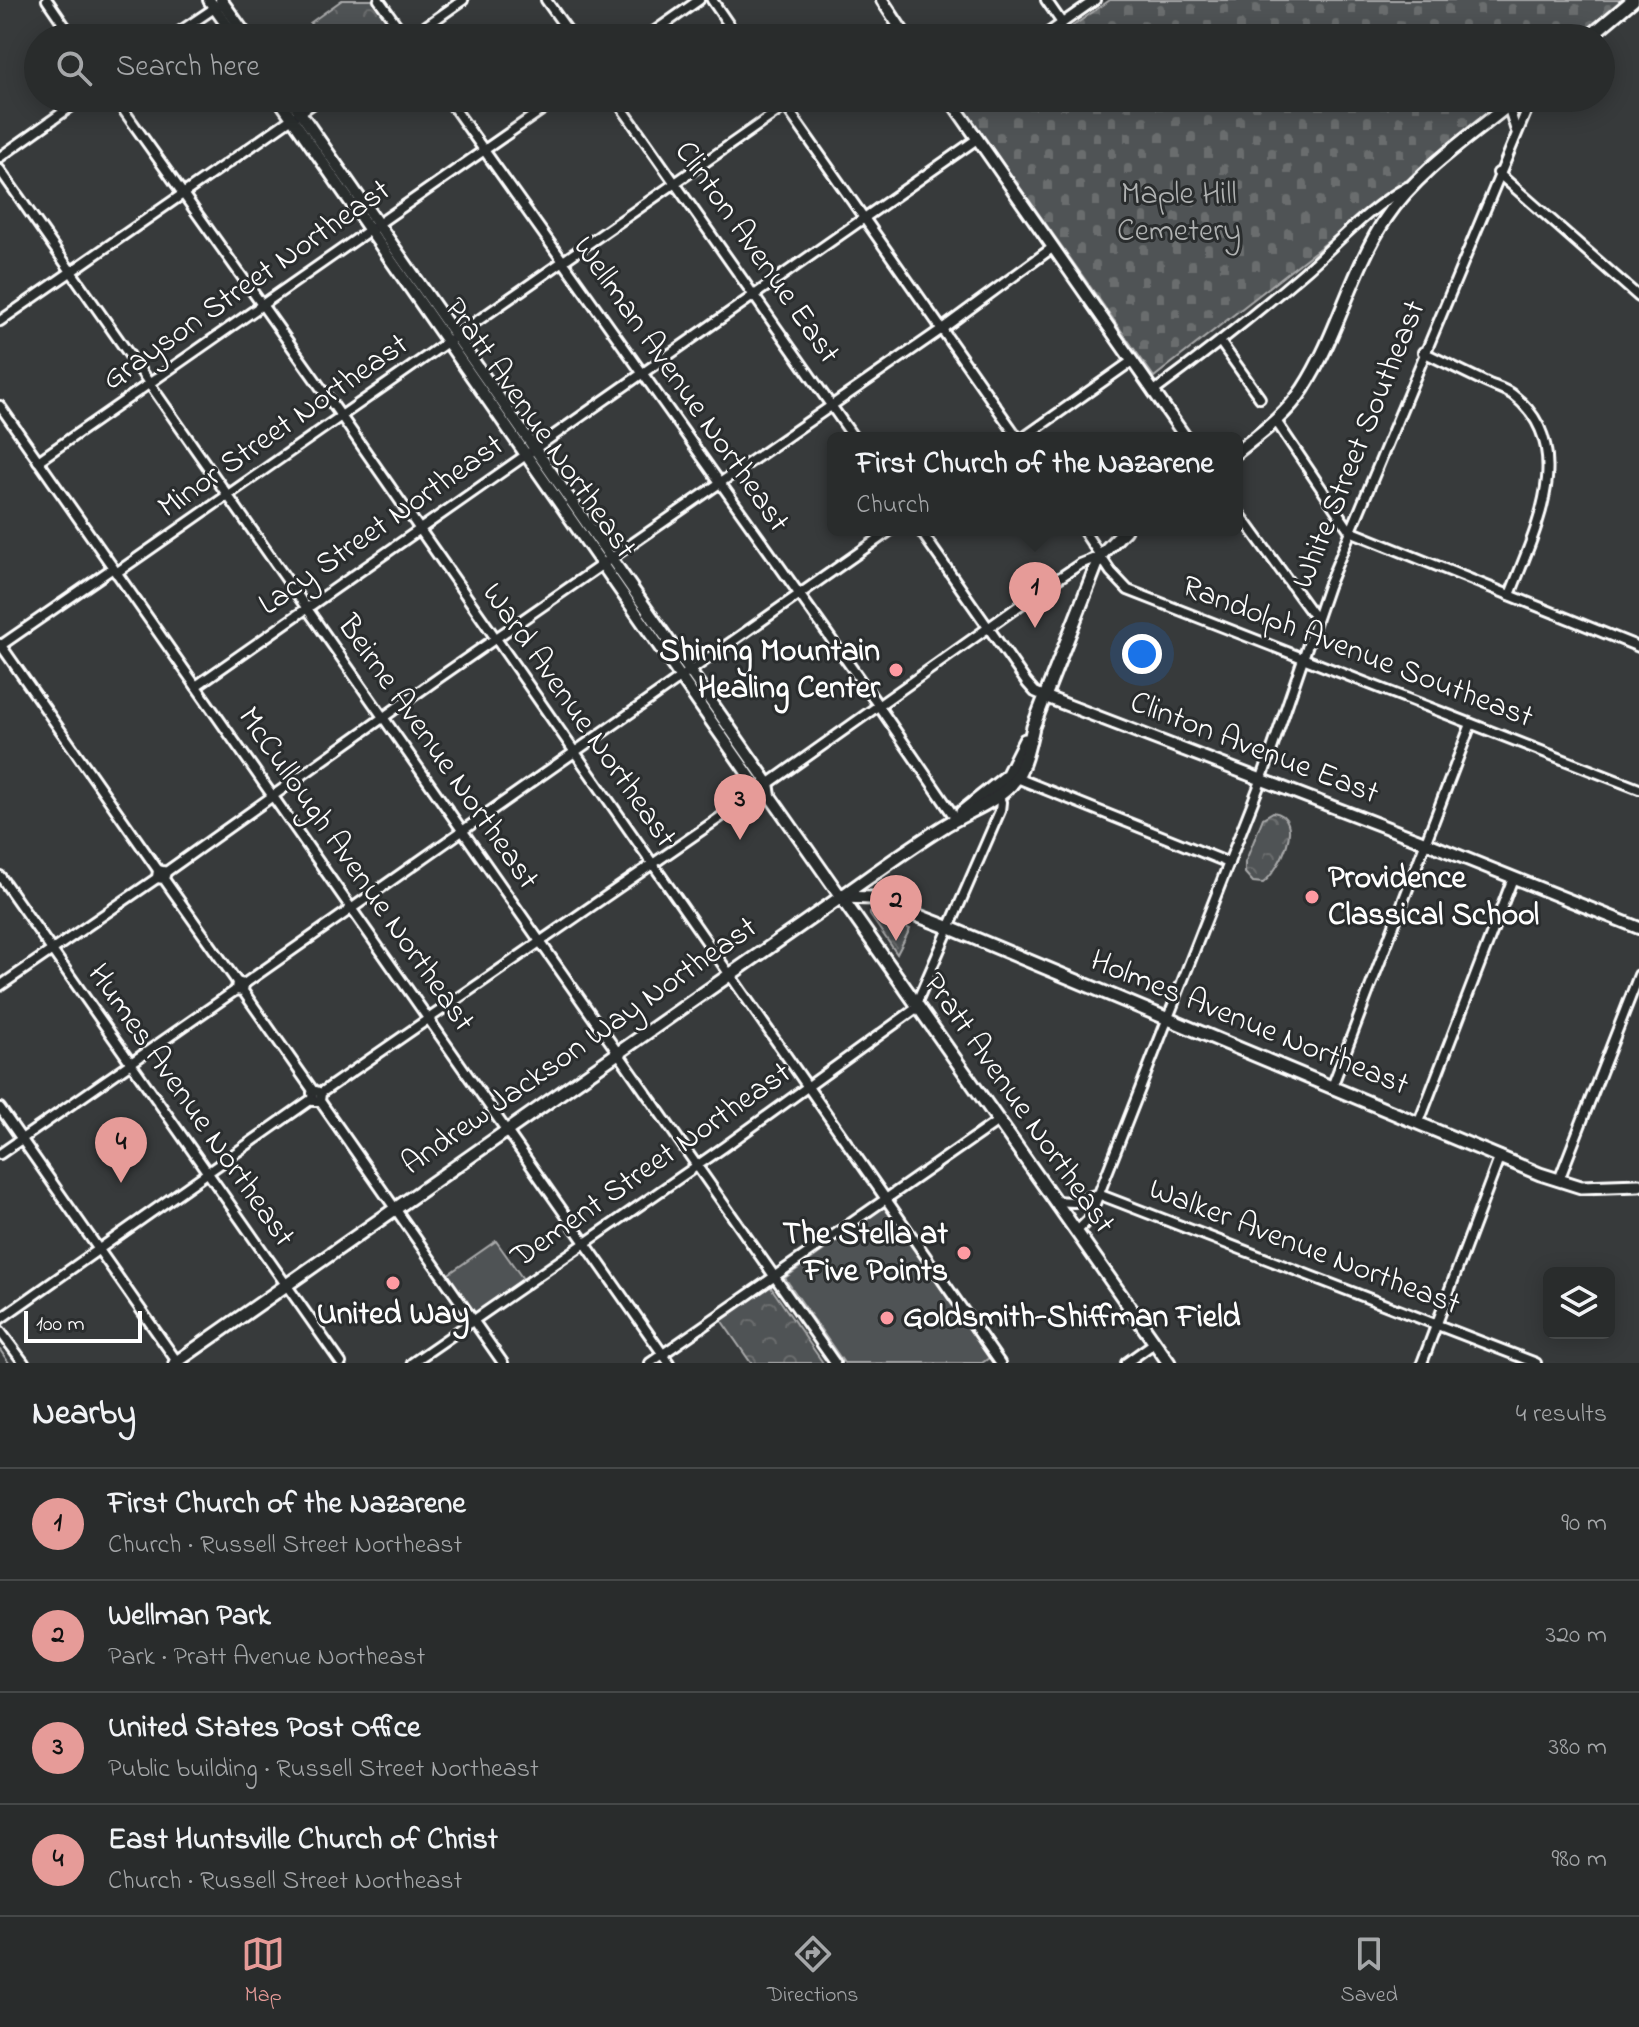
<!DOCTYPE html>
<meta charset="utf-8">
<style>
body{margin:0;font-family:"Indie Flower",sans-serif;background:#313434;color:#f1f3f6}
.controls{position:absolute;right:24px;bottom:24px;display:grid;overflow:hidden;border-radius:12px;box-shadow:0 4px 20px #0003}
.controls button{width:72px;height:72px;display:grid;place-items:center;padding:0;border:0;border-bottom:2px solid #454848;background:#292c2c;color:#f1f3f6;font:40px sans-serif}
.scale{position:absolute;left:24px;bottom:20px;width:118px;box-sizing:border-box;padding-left:8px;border:4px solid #fff;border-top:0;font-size:22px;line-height:28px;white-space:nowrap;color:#fff;-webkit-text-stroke:6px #2a2d2e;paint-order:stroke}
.you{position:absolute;left:1142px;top:654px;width:28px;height:28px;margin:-20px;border:6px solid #fff;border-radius:50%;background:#1a73e8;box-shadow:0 0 0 12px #1a73e833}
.badge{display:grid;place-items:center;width:52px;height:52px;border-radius:50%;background:#e69b98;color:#111;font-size:26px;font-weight:700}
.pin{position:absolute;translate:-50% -66px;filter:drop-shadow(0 2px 4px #0008)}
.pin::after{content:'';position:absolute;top:42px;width:28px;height:24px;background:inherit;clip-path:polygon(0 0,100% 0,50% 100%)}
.popup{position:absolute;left:827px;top:432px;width:416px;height:104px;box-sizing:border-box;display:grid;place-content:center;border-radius:12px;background:#292c2c;filter:drop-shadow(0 2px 6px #0005);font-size:26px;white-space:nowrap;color:#a5a7a9}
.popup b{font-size:30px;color:#f1f3f6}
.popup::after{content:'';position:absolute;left:50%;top:100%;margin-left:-16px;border:16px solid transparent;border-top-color:#292c2c}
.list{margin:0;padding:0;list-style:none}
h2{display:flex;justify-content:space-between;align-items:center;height:104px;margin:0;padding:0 32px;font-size:34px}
h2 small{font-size:26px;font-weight:400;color:#a5a7a9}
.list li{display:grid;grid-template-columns:52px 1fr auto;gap:24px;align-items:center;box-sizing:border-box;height:112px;padding:0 32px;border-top:2px solid #454848}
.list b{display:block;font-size:30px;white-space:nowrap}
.list p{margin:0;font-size:26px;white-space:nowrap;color:#a5a7a9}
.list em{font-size:26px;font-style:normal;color:#a5a7a9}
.icon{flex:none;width:44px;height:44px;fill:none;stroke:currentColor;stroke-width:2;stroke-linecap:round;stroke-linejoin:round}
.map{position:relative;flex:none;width:1639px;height:1363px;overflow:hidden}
.search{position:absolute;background:#292c2c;box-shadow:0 4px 20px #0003;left:24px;right:24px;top:24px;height:88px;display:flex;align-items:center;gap:20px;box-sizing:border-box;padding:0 28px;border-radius:44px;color:#a5a7a9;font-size:30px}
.sheet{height:552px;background:#292c2c}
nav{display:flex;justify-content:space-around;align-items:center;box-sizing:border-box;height:112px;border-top:2px solid #454848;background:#292c2c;font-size:22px;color:#a5a7a9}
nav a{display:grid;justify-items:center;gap:4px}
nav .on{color:#e69b98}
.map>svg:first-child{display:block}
</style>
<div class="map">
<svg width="1639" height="1363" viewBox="0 0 1639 1363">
<defs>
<pattern id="forest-crowns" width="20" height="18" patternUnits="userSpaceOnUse" patternTransform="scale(2)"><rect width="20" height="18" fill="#505354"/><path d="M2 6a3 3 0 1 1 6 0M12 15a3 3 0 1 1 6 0" fill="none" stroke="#6a6d6e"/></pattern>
<pattern id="cemetery-stones" width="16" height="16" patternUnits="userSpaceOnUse" patternTransform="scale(2)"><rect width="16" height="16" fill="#505354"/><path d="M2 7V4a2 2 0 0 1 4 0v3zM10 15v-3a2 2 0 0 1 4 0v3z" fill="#6a6d6e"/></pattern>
</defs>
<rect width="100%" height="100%" fill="#373a3b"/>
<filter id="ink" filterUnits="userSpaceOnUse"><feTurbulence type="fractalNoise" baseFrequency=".0125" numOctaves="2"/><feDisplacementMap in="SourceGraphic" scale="16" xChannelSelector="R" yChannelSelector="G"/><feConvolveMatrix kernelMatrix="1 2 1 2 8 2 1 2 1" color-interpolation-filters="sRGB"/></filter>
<g filter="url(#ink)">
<g fill="#505354" stroke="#a8a9aa" stroke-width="2">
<polygon points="884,1207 989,1358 982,1363 844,1363 785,1278"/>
<polygon points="496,1241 523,1279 474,1314 447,1275"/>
</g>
<g fill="url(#forest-crowns)" stroke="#a8a9aa" stroke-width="2">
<polygon points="342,0 372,0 399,38 320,38 310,23"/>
<path d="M1273 812C1307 817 1279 871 1263 883L1253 882 1245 873V863L1263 818Z"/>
<polygon points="870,912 910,929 897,954 870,915"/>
<polygon points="770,1286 823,1363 751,1363 721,1320"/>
</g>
<g fill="url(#cemetery-stones)" stroke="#a8a9aa" stroke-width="2">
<polygon points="1110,0 1623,0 1577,38 1056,38"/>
<polygon points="970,98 1505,98 1412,176 1154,377 961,104"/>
</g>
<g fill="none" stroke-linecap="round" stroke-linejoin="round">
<polyline stroke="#adaeaf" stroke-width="2" points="0,1350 9,1363"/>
<defs>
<g id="minor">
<polyline points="47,0 73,38"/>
<polyline points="379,0 406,38"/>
<polyline points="546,0 573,38"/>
<polyline points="712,0 738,38"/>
<polyline points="1046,0 1062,23"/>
<polyline points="170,38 219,5"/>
<polyline points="409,38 463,0"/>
<polyline points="645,38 699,0"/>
<polyline points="883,38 899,26"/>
<polyline points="1041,38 1095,0"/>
<polyline points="115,98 341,416 1000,1363"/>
<polyline points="447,98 878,705 956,819"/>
<polyline points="615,98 854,438"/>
<polyline points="780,98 1018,438"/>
<polyline points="1508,105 1516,131"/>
<polyline points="0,157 83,98"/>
<polyline points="0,170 835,1363"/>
<polyline points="1498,173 1639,297"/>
<polyline points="0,321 321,98"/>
<polyline points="1221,343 1260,398"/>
<path d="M1423 352C1444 362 1464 372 1485 382 1493 386 1505 389 1513 395 1580 447 1533 534 1510 595"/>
<path d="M1153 392C1205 354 1254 315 1303 273 1337 244 1367 209 1407 187"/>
<polyline points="0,406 669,1363"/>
<polyline points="1276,421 1350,531 1639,647"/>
<polyline points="1023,438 1132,361"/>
<polyline points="38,461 559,98"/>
<polyline points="1237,510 1316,619"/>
<polyline points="920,530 1027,683 1035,692 1046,697"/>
<polyline points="1083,530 1111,572 1128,590 1639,789"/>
<polyline points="116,573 797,98"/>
<polyline points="0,644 158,870"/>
<polyline points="0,646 113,568"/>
<polyline points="196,686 977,139"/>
<polyline points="1017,778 1229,863"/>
<polyline points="166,872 440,677 942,329 1052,248"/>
<polyline points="0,876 341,1363"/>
<polyline points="164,879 166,872 158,870 157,878 164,879 237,982"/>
<polyline points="244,984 891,530"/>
<polyline points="0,986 157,878"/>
<polyline points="243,991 236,990 237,982 244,984 243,991 314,1092"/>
<polyline points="916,1004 1000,811 1001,802 997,795"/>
<polyline points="1332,1087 1471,724"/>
<polyline points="321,1093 754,794 1040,591 1080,564 1100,556"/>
<polyline points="320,1101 313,1101 312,1093 316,1091 321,1093 320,1101 503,1363"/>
<polyline points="0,1108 178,1363"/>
<polyline points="1419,1122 1513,878"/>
<polyline points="0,1154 236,990"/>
<polyline points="1559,1180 1639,975"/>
<polyline points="1054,1201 1074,1202 1098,1194 1536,1363"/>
<polyline points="1076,1232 1089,1219 1261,781 1328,586 1529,105 1527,98"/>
<polyline points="0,1319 312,1099"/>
<polyline points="0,1331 24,1363"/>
<polyline points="412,1363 724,1147 918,1007"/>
<polyline points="650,1363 998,1121"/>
<polyline points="1126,1363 1154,1343"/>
<polyline points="1422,1363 1500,1156"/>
</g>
<g id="tertiary">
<polyline points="209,0 236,38"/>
<polyline points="221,0 248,38"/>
<polyline points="882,0 907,38"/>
<polyline points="278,98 759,790 770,796"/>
<polyline points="290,98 768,783 770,796 841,897"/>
<polyline points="949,98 1186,438"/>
<polyline points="1046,697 1427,843 1639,928"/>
</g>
<g id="secondary">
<polyline points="1588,38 1633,0"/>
<path d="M1237 452C1261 433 1286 415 1303 389 1338 335 1351 271 1386 218 1418 170 1473 135 1517 98"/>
<polyline points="962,812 1007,776 1025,740"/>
<polyline points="841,897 872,898 950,928 1540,1174 1581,1187 1639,1185"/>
<polyline points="841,897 1169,1363"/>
<path d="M175 1363 841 897C875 873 908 849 943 827 966 812 999 802 1015 780 1025 765 1029 744 1033 727L1100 556 1125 530"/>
</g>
</defs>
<use href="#minor" stroke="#fff" stroke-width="14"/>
<use href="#tertiary" stroke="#fff" stroke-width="16"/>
<use href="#secondary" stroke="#fff" stroke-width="17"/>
<use href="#minor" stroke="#2a2d2e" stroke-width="8"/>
<use href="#tertiary" stroke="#2a2d2e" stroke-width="10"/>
<use href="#secondary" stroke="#2a2d2e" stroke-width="11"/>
</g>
</g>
<g fill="#ff9aa2" stroke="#2a2d2e" stroke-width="3">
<circle cx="896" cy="670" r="8"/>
<circle cx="1312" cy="897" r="8"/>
<circle cx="964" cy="1253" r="8"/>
<circle cx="393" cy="1283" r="8"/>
<circle cx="887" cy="1318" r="8"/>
</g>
<g text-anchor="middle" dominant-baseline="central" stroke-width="6" stroke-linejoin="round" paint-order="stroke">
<g font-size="32" fill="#b0b2b2" stroke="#2a2d2e">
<text x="1179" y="195">Maple Hill<tspan x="1179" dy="37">Cemetery</tspan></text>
</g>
<g font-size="32" fill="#fff" stroke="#2a2d2e">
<text transform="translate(756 253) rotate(55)">Clinton Avenue East</text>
<text transform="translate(247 286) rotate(-35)">Grayson Street Northeast</text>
<text transform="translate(680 385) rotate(55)">Wellman Avenue Northeast</text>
<text transform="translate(284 427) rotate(-35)">Minor Street Northeast</text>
<text transform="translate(539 429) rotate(55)">Pratt Avenue Northeast</text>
<text transform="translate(1360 445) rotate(-68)">White Street Southeast</text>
<text transform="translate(382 526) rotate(-35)">Lacy Street Northeast</text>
<text transform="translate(1357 653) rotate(21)">Randolph Avenue Southeast</text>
<text transform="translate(578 716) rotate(55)">Ward Avenue Northeast</text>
<text transform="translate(1254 749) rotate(21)">Clinton Avenue East</text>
<text transform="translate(437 753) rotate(55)">Beirne Avenue Northeast</text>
<text transform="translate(355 870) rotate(55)">McCullough Avenue Northeast</text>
<text transform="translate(1249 1024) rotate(22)">Holmes Avenue Northeast</text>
<text transform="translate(580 1047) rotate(-35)">Andrew Jackson Way Northeast</text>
<text transform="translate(1018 1104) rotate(55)">Pratt Avenue Northeast</text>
<text transform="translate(190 1106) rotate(55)">Humes Avenue Northeast</text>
<text transform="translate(652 1166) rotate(-35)">Dement Street Northeast</text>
<text transform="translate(1304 1248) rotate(21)">Walker Avenue Northeast</text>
</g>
<g font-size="32" font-weight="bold" fill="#fff" stroke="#2a2d2e" text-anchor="end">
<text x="880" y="652">Shining Mountain<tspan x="880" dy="37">Healing Center</tspan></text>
<text x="1328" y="879" text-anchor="start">Providence<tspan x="1328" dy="37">Classical School</tspan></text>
<text x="948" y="1235">The Stella at<tspan x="948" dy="37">Five Points</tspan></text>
<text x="393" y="1315" text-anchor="middle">United Way</text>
<text x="903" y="1318" text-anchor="start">Goldsmith-Shiffman Field</text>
</g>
</g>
</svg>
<div class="controls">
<button><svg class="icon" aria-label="layers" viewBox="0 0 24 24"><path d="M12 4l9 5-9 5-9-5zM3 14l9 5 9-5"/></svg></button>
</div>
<div class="scale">100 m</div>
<div class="you"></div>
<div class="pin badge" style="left:1035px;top:628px">1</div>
<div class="popup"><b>First Church of the Nazarene</b>Church</div>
<div class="pin badge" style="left:896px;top:941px">2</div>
<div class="pin badge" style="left:740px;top:840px">3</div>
<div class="pin badge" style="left:121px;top:1183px">4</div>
<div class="search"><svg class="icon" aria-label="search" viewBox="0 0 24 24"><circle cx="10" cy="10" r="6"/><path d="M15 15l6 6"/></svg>Search here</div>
</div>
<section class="sheet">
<h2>Nearby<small>4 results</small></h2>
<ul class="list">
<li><span class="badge">1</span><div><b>First Church of the Nazarene</b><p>Church · Russell Street Northeast</p></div><em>90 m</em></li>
<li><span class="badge">2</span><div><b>Wellman Park</b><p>Park · Pratt Avenue Northeast</p></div><em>320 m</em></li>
<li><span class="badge">3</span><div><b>United States Post Office</b><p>Public building · Russell Street Northeast</p></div><em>380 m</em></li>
<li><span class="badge">4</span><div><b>East Huntsville Church of Christ</b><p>Church · Russell Street Northeast</p></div><em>980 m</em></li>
</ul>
</section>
<nav>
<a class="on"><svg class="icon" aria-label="map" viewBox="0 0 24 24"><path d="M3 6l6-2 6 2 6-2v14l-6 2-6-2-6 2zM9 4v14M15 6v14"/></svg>Map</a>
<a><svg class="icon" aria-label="directions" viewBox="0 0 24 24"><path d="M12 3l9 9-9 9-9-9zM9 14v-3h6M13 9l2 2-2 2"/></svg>Directions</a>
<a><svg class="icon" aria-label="saved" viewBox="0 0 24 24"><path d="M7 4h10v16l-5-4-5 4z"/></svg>Saved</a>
</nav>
